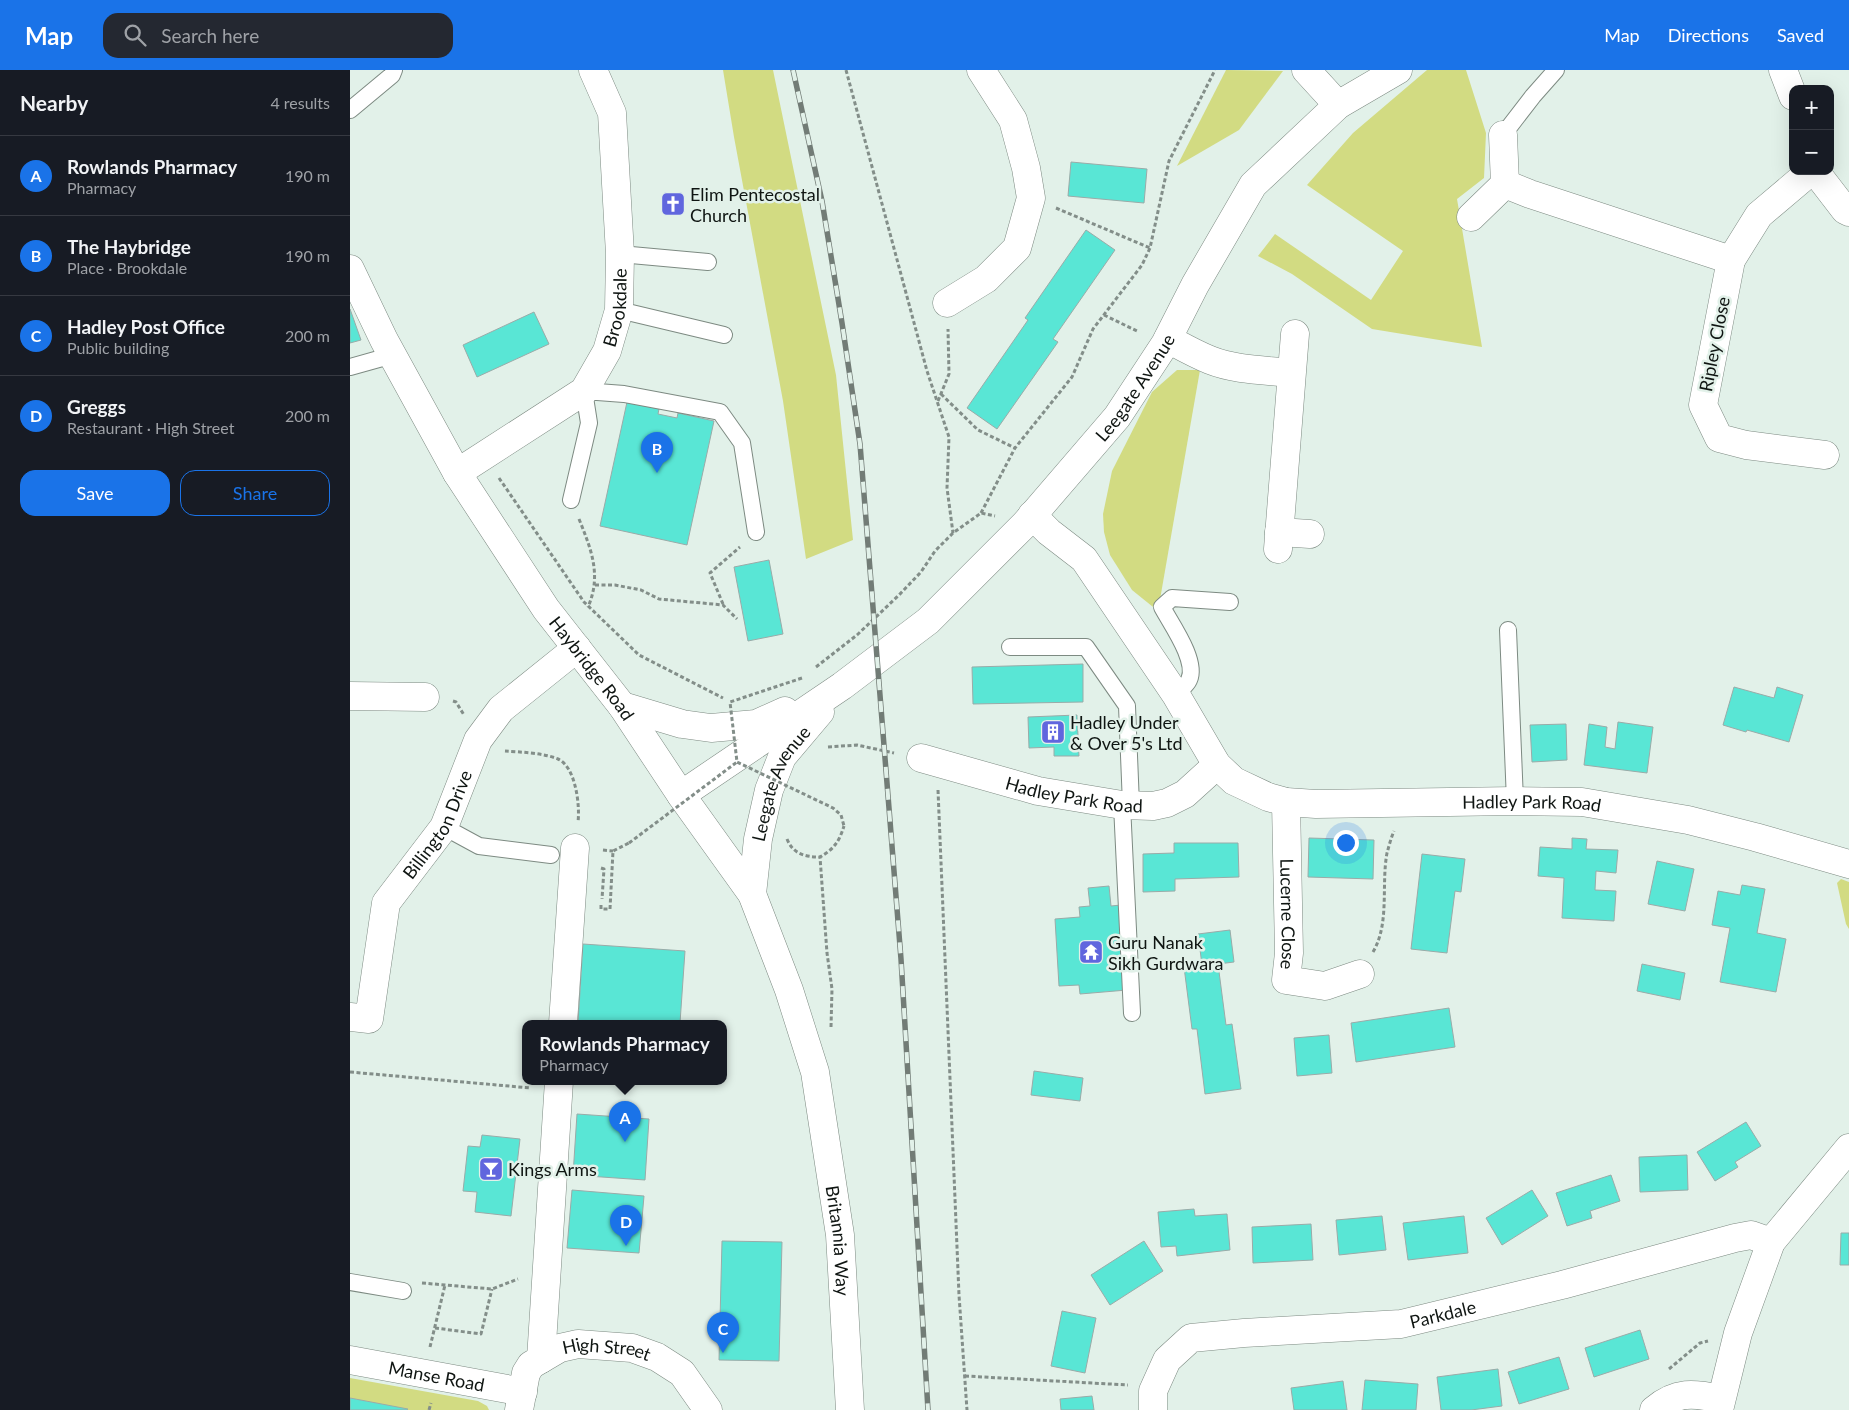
<!DOCTYPE html>
<meta charset="utf-8">
<style>
body{margin:0;font-family:Lato,sans-serif;background:#242831;color:#f1f3f6}
.controls{position:absolute;right:15px;top:15px;display:grid;overflow:hidden;border-radius:10px;box-shadow:0 5px 20px #0002}
.controls button{width:45px;height:45px;display:grid;place-items:center;padding:0;border:0;border-bottom:1px solid #363941;background:#171b24;color:#f1f3f6;font:25px sans-serif}
.you{position:absolute;left:995px;top:772px;width:18px;height:18px;margin:-12px;border:4px solid #fff;border-radius:50%;background:#1a73e8;box-shadow:0 0 0 8px #1a73e833}
.badge{display:grid;place-items:center;width:32px;height:32px;border-radius:50%;background:#1a73e8;color:#fff;font-size:16px;font-weight:700}
.pin{position:absolute;translate:-50% -41px;filter:drop-shadow(0 1px 2px #0008)}
.pin::after{content:'';position:absolute;top:26px;width:18px;height:15px;background:inherit;clip-path:polygon(0 0,100% 0,50% 100%)}
.popup{position:absolute;left:172px;top:950px;width:205px;height:65px;box-sizing:border-box;display:grid;place-content:center;border-radius:10px;background:#171b24;filter:drop-shadow(0 1px 4px #0005);font-size:16px;white-space:nowrap;color:#9ea1a6}
.popup b{font-size:19px;color:#f1f3f6}
.popup::after{content:'';position:absolute;left:50%;top:100%;margin-left:-10px;border:10px solid transparent;border-top-color:#171b24}
.list{margin:0;padding:0;list-style:none}
h2{display:flex;justify-content:space-between;align-items:center;height:65px;margin:0;padding:0 20px;font-size:21px}
h2 small{font-size:16px;font-weight:400;color:#9ea1a6}
.list li{display:grid;grid-template-columns:32px 1fr auto;gap:15px;align-items:center;box-sizing:border-box;height:80px;padding:0 20px;border-top:1px solid #363941}
.list b{display:block;font-size:19px;white-space:nowrap}
.list p{margin:0;font-size:16px;white-space:nowrap;color:#9ea1a6}
.list em{font-size:16px;font-style:normal;color:#9ea1a6}
.actions{display:flex;gap:10px;padding:15px 20px}
.actions a{flex:1;padding:11px 0;border:1px solid #1a73e8;border-radius:15px;text-align:center;font-size:18px;color:#1a73e8}
.actions .main{background:#1a73e8;color:#fff}
.icon{flex:none;width:28px;height:28px;fill:none;stroke:currentColor;stroke-width:2;stroke-linecap:round;stroke-linejoin:round}
.map{position:relative;flex:none;width:1499px;height:1340px;overflow:hidden}
header{display:flex;align-items:center;gap:30px;box-sizing:border-box;height:70px;padding:0 25px;background:#1a73e8;color:#fff}
header strong{font-size:24px}
nav{display:flex;gap:28px;margin-inline-start:auto;font-size:18px}
.search{width:350px;height:45px;background:#242831;display:flex;align-items:center;gap:12px;box-sizing:border-box;padding:0 18px;border-radius:15px;color:#9ea1a6;font-size:19px}
main{display:flex}
aside{flex:1;background:#171b24}
.map>svg:first-child{display:block}
</style>
<header>
<strong>Map</strong>
<div class="search"><svg class="icon" aria-label="search" viewBox="0 0 24 24"><circle cx="10" cy="10" r="6"/><path d="M15 15l6 6"/></svg>Search here</div>
<nav><a>Map</a><a>Directions</a><a>Saved</a></nav>
</header>
<main>
<aside>
<h2>Nearby<small>4 results</small></h2>
<ul class="list">
<li><span class="badge">A</span><div><b>Rowlands Pharmacy</b><p>Pharmacy</p></div><em>190 m</em></li>
<li><span class="badge">B</span><div><b>The Haybridge</b><p>Place · Brookdale</p></div><em>190 m</em></li>
<li><span class="badge">C</span><div><b>Hadley Post Office</b><p>Public building</p></div><em>200 m</em></li>
<li><span class="badge">D</span><div><b>Greggs</b><p>Restaurant · High Street</p></div><em>200 m</em></li>
</ul>
<div class="actions"><a class="main">Save</a><a>Share</a></div>
</aside>
<div class="map">
<svg width="1499" height="1340" viewBox="0 0 1499 1340">
<rect width="100%" height="100%" fill="#e2f1e9"/>
<g fill="#d2db82">
<polygon points="373,0 423,0 486,305 503,470 456,489 433,331 384,67"/>
<polygon points="876,0 933,1 889,60 827,96"/>
<polygon points="1077,0 1116,0 1136,63 1134,108 1107,129 1132,277 1022,259 942,204 908,186 925,164 1021,230 1053,181 957,115 1003,63"/>
<polygon points="827,300 850,300 808,541 782,520 760,485 754,462 753,444 762,401 802,322"/>
<polygon points="1491,809 1499,812 1499,859 1496,854 1487,813"/>
<polygon points="0,1308 128,1331 137,1336 139,1340 57,1340 0,1328"/>
</g>
<g fill="#59e6d5" stroke="#9aaba8">
<polygon points="721,92 797,99 794,133 718,126"/>
<polygon points="736,160 765,180 703,269 708,272 647,359 617,338 678,250 675,248"/>
<polygon points="0,239 11,270 0,273"/>
<polygon points="184,242 199,274 127,307 113,275"/>
<polygon points="277,332 309,339 308,344 327,348 328,343 364,351 337,475 250,456"/>
<polygon points="419,490 433,564 398,571 384,497"/>
<polygon points="733,594 733,632 623,634 622,597"/>
<polygon points="1384,617 1424,628 1427,617 1453,625 1439,672 1397,660 1396,662 1373,655"/>
<polygon points="727,645 729,686 704,686 704,677 679,678 678,647"/>
<polygon points="1268,652 1303,657 1297,703 1234,695 1239,654 1257,657 1255,677 1265,679"/>
<polygon points="1216,654 1217,690 1182,692 1180,655"/>
<polygon points="959,768 1024,770 1023,809 958,807"/>
<polygon points="1222,768 1237,769 1236,779 1268,780 1266,803 1246,801 1245,820 1266,821 1264,851 1212,848 1214,808 1188,806 1190,777 1222,779"/>
<polygon points="824,773 888,773 889,807 825,809 825,821 793,822 793,784 824,783"/>
<polygon points="1072,784 1115,789 1111,822 1105,821 1097,883 1061,879"/>
<polygon points="1307,791 1344,799 1335,841 1298,834"/>
<polygon points="1392,815 1415,819 1407,863 1436,869 1426,922 1370,912 1380,858 1362,855 1368,821 1390,825"/>
<polygon points="759,816 761,836 771,835 777,920 730,924 729,915 709,916 705,849 730,847 729,837 740,836 738,818"/>
<polygon points="880,860 884,892 868,894 876,955 882,954 891,1019 855,1024 847,959 842,959 834,897 852,895 848,864"/>
<polygon points="233,874 335,881 330,953 228,953"/>
<polygon points="1292,894 1335,903 1330,930 1287,921"/>
<polygon points="1099,938 1105,977 1006,992 1001,953"/>
<polygon points="979,965 982,1003 947,1006 944,968"/>
<polygon points="684,1001 733,1008 730,1031 681,1025"/>
<polygon points="227,1044 299,1049 295,1110 223,1105"/>
<polygon points="1396,1052 1411,1076 1385,1092 1388,1097 1365,1111 1347,1082"/>
<polygon points="132,1065 170,1069 161,1146 125,1142 127,1122 113,1121 118,1076 130,1077"/>
<polygon points="1337,1085 1338,1120 1290,1122 1289,1087"/>
<polygon points="1261,1105 1270,1131 1240,1141 1242,1148 1217,1156 1206,1123"/>
<polygon points="222,1120 294,1126 289,1183 217,1178"/>
<polygon points="1182,1120 1198,1146 1152,1175 1136,1148"/>
<polygon points="844,1139 845,1146 877,1144 880,1180 827,1186 826,1176 811,1177 808,1142"/>
<polygon points="1032,1146 1036,1180 989,1185 986,1150"/>
<polygon points="1114,1146 1118,1183 1058,1190 1053,1153"/>
<polygon points="961,1154 963,1190 903,1193 902,1157"/>
<polygon points="1491,1163 1499,1163 1499,1195 1490,1195"/>
<polygon points="372,1171 432,1172 429,1291 369,1290"/>
<polygon points="794,1171 813,1201 760,1235 741,1205"/>
<polygon points="712,1241 746,1248 735,1303 701,1296"/>
<polygon points="1290,1260 1299,1289 1244,1307 1235,1278"/>
<polygon points="1209,1287 1219,1319 1169,1334 1158,1302"/>
<polygon points="1148,1299 1152,1336 1121,1340 1091,1340 1087,1307"/>
<polygon points="1015,1310 1068,1314 1066,1340 1012,1340"/>
<polygon points="993,1311 997,1340 944,1340 941,1318"/>
<polygon points="742,1326 744,1340 711,1340 710,1329"/>
<polygon points="0,1328 58,1339 57,1340 0,1340"/>
</g>
<g fill="none" stroke-linecap="round" stroke-linejoin="round">
<defs>
<g id="lane">
<polyline points="0,40 42,5 44,0"/>
<polyline points="1153,65 1183,26 1206,0"/>
<polyline points="270,184 358,192"/>
<polyline points="269,240 374,265"/>
<polyline points="0,297 43,285"/>
<polyline points="221,430 239,353 234,321 274,324 370,342 392,373 406,462"/>
<polyline points="1158,560 1165,731"/>
<polyline points="660,577 736,577 777,636 781,735"/>
<path d="M826 625C830 620 837 615 839 610 848 591 821 554 812 537L822 528 880 532"/>
<polyline points="772,735 782,943"/>
<polyline points="94,757 129,776 201,785"/>
<polyline points="0,1212 53,1221"/>
</g>
<g id="street">
<polyline points="956,0 988,35"/>
<polyline points="1433,0 1443,26"/>
<polyline points="1461,101 1409,145 1381,190 1353,335 1369,368 1396,375 1475,385"/>
<polyline points="1465,101 1495,140 1499,142"/>
<polyline points="1155,114 1180,124 1381,190"/>
<polyline points="1121,147 1155,114 1153,65"/>
<polyline points="597,233 636,209 667,178 681,128 676,98 663,50 631,0"/>
<path d="M818 269C831 276 845 284 860 290 885 300 914 300 941 303"/>
<path id="s1" d="M107 403 234 321 257 281 269 240 270 184 262 43 243 0"/>
<polyline points="929,462 960,464"/>
<polyline points="928,479 945,264"/>
<polyline points="0,626 75,627"/>
<path id="s2" d="M571 688 688 721 772 735 803 736 817 733 835 724 867 695"/>
<path id="s3" d="M936 732 939 883 936 910 975 916 1010 904"/>
<path id="s4" d="M0 947 19 949 36 833 94 757 128 670 151 639 227 578"/>
<polyline points="213,953 225,778"/>
<polyline points="191,1289 209,1011"/>
<path id="s5" d="M0 1290 173 1322"/>
<path id="s6" d="M169 1340 176 1303 181 1295 210 1278 228 1274 282 1278 307 1287 332 1303 358 1340"/>
<path id="s7" d="M803 1340V1321L817 1290 841 1268 894 1263 1051 1254 1212 1215 1385 1168 1401 1165 1421 1172"/>
<path d="M1304 1340C1326 1321 1344 1323 1371 1329"/>
<polyline points="1369,1340 1388,1263 1421,1172 1499,1078"/>
</g>
<g id="secondary">
<path id="s8" d="M0 199 34 270 107 403 196 539 272 636 331 725 402 824 439 920 465 1002 490 1165 500 1340"/>
<path id="s9" d="M682 445 699 462 734 489 826 625 867 695 884 711 918 727 936 732 966 734 1165 731 1232 732 1338 750 1405 767 1499 794"/>
<polyline points="272,636 332,654 361,658 406,654 435,641"/>
<path id="s10" d="M331 725 492 616 578 551 675 454 767 347 815 274 845 215 903 115 988 35 1048 0"/>
<path id="s11" d="M402 824 408 769 419 720 432 687 470 642"/>
</g>
</defs>
<use href="#lane" stroke="#7d8a82" stroke-width="18"/>
<use href="#street" stroke="#7d8a82" stroke-width="29"/>
<use href="#secondary" stroke="#7d8a82" stroke-width="29"/>
<g stroke="#838e89" stroke-width="3" stroke-dasharray="4 2.5" stroke-linecap="butt">
<polyline points="496,0 577,301 599,367 597,418 603,463"/>
<polyline points="706,138 800,178"/>
<polyline points="754,245 789,262"/>
<polyline points="591,324 628,360 665,378"/>
<polyline points="588,331 599,304 598,259"/>
<polyline points="149,408 234,532 289,585 373,628"/>
<polyline points="631,443 665,378 722,307 743,259 792,195 800,178 819,91 865,0"/>
<path d="M229 449C241 479 252 505 238 537"/>
<polyline points="245,515 265,515 291,520 309,529 373,535 387,549"/>
<polyline points="373,534 360,503 390,477"/>
<polyline points="466,597 507,565 549,525 571,502 585,481 603,463 631,443 645,446"/>
<polyline points="103,631 106,632 114,645"/>
<polyline points="478,677 507,675 544,683"/>
<path d="M155 681C170 682 194 683 208 689 226 697 230 736 228 752"/>
<polyline points="588,720 609,1225 617,1340"/>
<path d="M437 769C443 784 455 787 470 787"/>
<polyline points="253,780 263,781"/>
<polyline points="251,798 254,799 252,829"/>
<polyline points="251,835 251,839 260,839 263,781 279,773"/>
<path d="M1023 882C1040 853 1031 815 1037 783 1039 776 1041 768 1044 761"/>
<path d="M481 957 482 919 477 883 470 787C484 779 489 772 494 756"/>
<polyline points="0,1002 181,1018"/>
<polyline points="72,1213 142,1219 168,1209"/>
<polyline points="85,1258 131,1264 142,1219"/>
<polyline points="80,1277 95,1215"/>
<polyline points="1319,1299 1350,1273 1358,1271"/>
<polyline points="615,1306 778,1315"/>
<polyline points="79,1340 81,1333"/>
</g>
<use href="#lane" stroke="#fff" stroke-width="16"/>
<use href="#street" stroke="#fff" stroke-width="28"/>
<use href="#secondary" stroke="#fff" stroke-width="28"/>
<defs>
<polyline id="rail" points="443,0 472,131 492,253 510,374 551,889 578,1340"/>
</defs>
<use href="#rail" stroke="#727c76" stroke-width="5.5"/>
<use href="#rail" stroke="#e2f1e9" stroke-width="4" stroke-dasharray="11" stroke-linecap="butt"/>
<g stroke="#838e89" stroke-width="3" stroke-dasharray="4 2.5" stroke-linecap="butt">
<polyline points="452,608 380,632 387,692 483,738 491,745 494,756"/>
<polyline points="279,773 387,692"/>
</g>
</g>
<defs>
<symbol id="church-square" viewBox="-11 -11 22 22"><rect x="-9" y="-9" width="18" height="18" rx="4" fill="#6066de" stroke="#e2f1e9"/><path d="M-1.2-6h2.4v3.5h3.3v2.4h-3.3V6h-2.4V-.1h-3.3v-2.4h3.3Z" fill="#fff"/></symbol>
<symbol id="building-square" viewBox="-11 -11 22 22"><rect x="-9" y="-9" width="18" height="18" rx="4" fill="#6066de" stroke="#e2f1e9"/><path d="M-4-6H4V6H1V3H-1V6H-4ZM-2.5-4.3h1.7v1.8h-1.7ZM.8-4.3h1.7v1.8H.8ZM-2.5-1h1.7V.8h-1.7ZM.8-1h1.7V.8H.8Z" fill="#fff"/></symbol>
<symbol id="temple-square" viewBox="-11 -11 22 22"><rect x="-9" y="-9" width="18" height="18" rx="4" fill="#6066de" stroke="#e2f1e9"/><path d="M0-6L5-2H3V0L6.5 2.5H4V6H1.5V3h-3V6H-4V2.5H-6.5L-3 0V-2H-5Z" fill="#fff"/></symbol>
<symbol id="bar-square" viewBox="-11 -11 22 22"><rect x="-9" y="-9" width="18" height="18" rx="4" fill="#6066de" stroke="#e2f1e9"/><path d="M-6-5H6L.8 .8V4.5H3.5V6h-7V4.5H-.8V.8Z" fill="#fff"/></symbol>
</defs>
<g fill-rule="evenodd">
<use href="#church-square" x="309" y="120" width="28" height="28"/>
<use href="#building-square" x="689" y="648" width="28" height="28"/>
<use href="#temple-square" x="727" y="868" width="28" height="28"/>
<use href="#bar-square" x="127" y="1085" width="28" height="28"/>
</g>
<g text-anchor="middle" dominant-baseline="central" stroke-width="5" stroke-linejoin="round" paint-order="stroke">
<g font-size="18" fill="#0f1512" stroke="#e2f1e9" text-anchor="start">
<text x="340" y="124">Elim Pentecostal<tspan x="340" dy="21">Church</tspan></text>
<text x="720" y="652">Hadley Under<tspan x="720" dy="21">&amp; Over 5's Ltd</tspan></text>
<text x="758" y="872">Guru Nanak<tspan x="758" dy="21">Sikh Gurdwara</tspan></text>
<text x="158" y="1099">Kings Arms</text>
</g>
<g font-size="18" fill="#0f1512" stroke="#e2f1e9">
<text stroke="none"><textPath href="#s1" startOffset="242">Brookdale</textPath></text>
<text transform="translate(1364 274) rotate(-79)">Ripley Close</text>
<text stroke="none"><textPath href="#s10" startOffset="615">Leegate Avenue</textPath></text>
<text stroke="none"><textPath href="#s8" startOffset="468">Haybridge Road</textPath></text>
<text stroke="none"><textPath href="#s11" startOffset="116">Leegate Avenue</textPath></text>
<text stroke="none"><textPath href="#s2" startOffset="158">Hadley Park Road</textPath></text>
<text stroke="none"><textPath href="#s9" startOffset="639">Hadley Park Road</textPath></text>
<text stroke="none"><textPath href="#s4" startOffset="231">Billington Drive</textPath></text>
<text stroke="none"><textPath href="#s3" startOffset="112">Lucerne Close</textPath></text>
<text stroke="none"><textPath href="#s8" startOffset="1104">Britannia Way</textPath></text>
<text stroke="none"><textPath href="#s7" startOffset="339">Parkdale</textPath></text>
<text stroke="none"><textPath href="#s6" startOffset="128">High Street</textPath></text>
<text stroke="none"><textPath href="#s5" startOffset="88">Manse Road</textPath></text>
</g>
</g>
</svg>
<div class="controls">
<button>+</button>
<button>−</button>
</div>
<div class="you"></div>
<div class="pin badge" style="left:275px;top:1072px">A</div>
<div class="popup"><b>Rowlands Pharmacy</b>Pharmacy</div>
<div class="pin badge" style="left:307px;top:403px">B</div>
<div class="pin badge" style="left:373px;top:1283px">C</div>
<div class="pin badge" style="left:276px;top:1176px">D</div>
</div>
</main>
